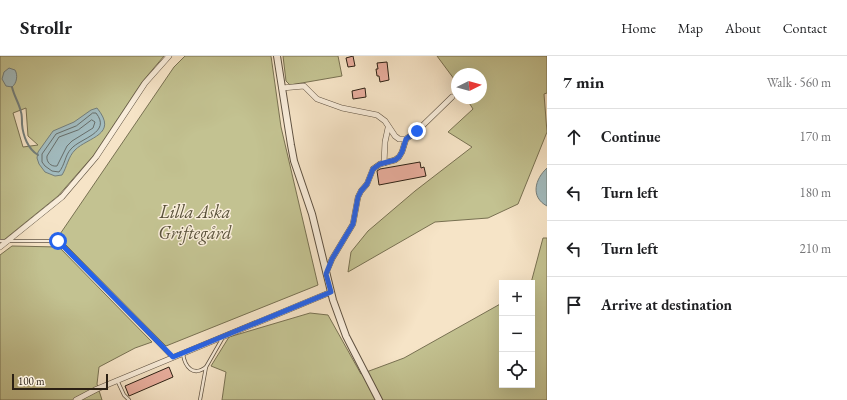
<!DOCTYPE html>
<meta charset="utf-8">
<style>
body{margin:0;font-family:"EB Garamond",serif;background:#f6f6f6;color:#202124}
.controls{position:absolute;right:12px;bottom:12px;display:grid;overflow:hidden;border-radius:0px;box-shadow:0 4px 16px #0002}
.controls button{width:36px;height:36px;display:grid;place-items:center;padding:0;border:0;border-bottom:1px solid #e0e0e0;background:#fff;color:#202124;font:20px sans-serif}
.compass{position:absolute;left:451px;top:12px;width:36px;height:36px;border-radius:50%;background:#fff;box-shadow:0 4px 16px #0002;rotate:85deg}
.scale{position:absolute;left:12px;bottom:10px;width:96px;box-sizing:border-box;padding-left:4px;border:2px solid #2c2014;border-top:0;font-size:11px;line-height:14px;white-space:nowrap;color:#2c2014;-webkit-text-stroke:3px #f9eddb;paint-order:stroke}
.stop{position:absolute;width:12px;height:12px;margin:-9px;border:3px solid #2563eb;border-radius:50%;background:#fff}
.stop.end{background:#2563eb;border-color:#fff;box-shadow:0 1px 4px #0008}
.list{margin:0;padding:0;list-style:none}
h2{display:flex;justify-content:space-between;align-items:center;height:52px;margin:0;padding:0 16px;font-size:17px}
h2 small{font-size:13px;font-weight:400;color:#757577}
.list li{display:grid;grid-template-columns:26px 1fr auto;gap:12px;align-items:center;box-sizing:border-box;height:56px;padding:0 16px;border-top:1px solid #e0e0e0}
.list b{display:block;font-size:15px;white-space:nowrap}
.list em{font-size:13px;font-style:normal;color:#757577}
.icon{flex:none;width:22px;height:22px;fill:none;stroke:currentColor;stroke-width:2;stroke-linecap:round;stroke-linejoin:round}
.map{position:relative;flex:none;width:547px;height:344px;overflow:hidden}
header{display:flex;align-items:center;gap:24px;box-sizing:border-box;height:56px;padding:0 20px;background:#fff;border-bottom:1px solid #e0e0e0}
header strong{font-size:19px}
nav{display:flex;gap:22px;margin-inline-start:auto;font-size:14px}
main{display:flex}
aside{flex:1;background:#fff}
.map>svg:first-child{display:block}
</style>
<header>
<strong>Strollr</strong>
<nav><a>Home</a><a>Map</a><a>About</a><a>Contact</a></nav>
</header>
<main>
<div class="map">
<svg width="547" height="344" viewBox="0 0 547 344">
<rect width="100%" height="100%" fill="#f6e4c7"/>
<filter id="stains"><feTurbulence type="fractalNoise" baseFrequency=".005" numOctaves="4"/><feColorMatrix values="0 0 0 0 .2 0 0 0 0 .09 0 0 0 0 .02 0 0 0 .5 -.17"/></filter>
<radialGradient id="worn" r=".72"><stop offset=".6" stop-color="#630" stop-opacity="0"/><stop offset="1" stop-color="#630" stop-opacity=".3"/></radialGradient>
<g fill="#c3c291" stroke="#787152" fill-rule="evenodd">
<path d="M0 0H164L142 26 93 100 58 140 0 187ZM26 52 28 80 38 89 23 91 13 57Z"/>
<polygon points="185,0 271,0 281,71 318,229 166,290 58,181 174,11"/>
<polygon points="283,0 338,0 342,20 290,29 286,25"/>
<polygon points="437,0 547,0 547,37 544,38 547,76 518,148 488,162 435,166 348,216 351,196 368,175 415,135 472,91 448,76 473,53 466,42 481,42 481,18 457,18 457,27"/>
<polygon points="543,182 547,182 547,344 222,344 226,316 211,310 229,281 310,257 328,259 361,318 404,302 502,247 502,329 532,329 532,227 531,227"/>
<polygon points="12,190 59,191 152,286 135,292 99,311 97,328 102,344 0,344 0,199"/>
</g>
<g fill="#a2bcc0" stroke="#737e7b">
<path d="M9 12 15 14C18 19 17 27 12 31L6 30 2 23 4 16Z"/>
<path d="M97 52C119 79 88 81 75 94 68 101 67 111 62 119L55 120 45 116 39 108 37 102 38 96 53 75 74 66 91 54Z"/>
<path d="M547 112V150C530 141 535 123 547 112Z"/>
</g>
<g fill="none" stroke-linecap="round" stroke-linejoin="round">
<g stroke="#676e6a" stroke-width="1">
<path d="M93 57H96C112 77 80 82 71 93 65 99 65 109 59 116L52 115 45 110 42 106V98L56 78 76 70Z"/>
<path d="M92 64 95 66 93 72 72 85 67 90 57 110C51 111 46 106 47 100L59 81 78 74Z"/>
</g>
<path stroke="#737e7b" stroke-width="2" d="M12 31C14 40 19 47 21 56 22 59 22 64 22 68 23 80 28 93 38 99"/>
</g>
<g fill="#e9ae9e" stroke="#2c2014">
<polygon points="353,0 355,10 348,11 346,2"/>
<polygon points="387,6 389,24 380,26 379,20 377,20 376,13 378,13 377,7"/>
<polygon points="365,32 366,41 353,43 352,35"/>
<polygon points="420,106 421,112 424,111 426,120 379,129 377,115 380,113"/>
<polygon points="169,311 173,321 129,340 125,330"/>
</g>
<g fill="none" stroke-linecap="round" stroke-linejoin="round">
<defs>
<g id="service">
<polyline points="0,185 59,185 172,301"/>
<path d="M183 298C185 311 193 321 206 311L222 283"/>
<polyline points="117,324 124,339 129,344"/>
<polyline points="200,344 206,311"/>
</g>
<g id="minor">
<polyline points="282,32 304,30 317,43 342,52 377,59 385,65 395,80 399,83 406,83"/>
<polyline points="384,107 385,86 388,72"/>
<polyline points="0,191 62,141 96,101 145,27 169,0"/>
<polyline points="326,217 332,203 353,168 358,141 361,135 367,128 373,113 380,108 395,104 399,101 402,96 406,83 417,75 452,41"/>
<polyline points="76,344 97,333 331,236"/>
</g>
<polyline id="tertiary" points="277,0 291,89 294,105 312,158 333,244 346,280 379,344"/>
</defs>
<use href="#service" stroke="#5e5141" stroke-width="4"/>
<use href="#minor" stroke="#5e5141" stroke-width="6"/>
<use href="#tertiary" stroke="#5e5141" stroke-width="8"/>
<use href="#service" stroke="#f9eddb" stroke-width="2.5"/>
<use href="#minor" stroke="#f9eddb" stroke-width="5"/>
<use href="#tertiary" stroke="#f9eddb" stroke-width="6"/>
</g>
<g fill="none" stroke-linecap="round" stroke-linejoin="round">
<polyline stroke="#2563eb" stroke-width="5" points="58,185 173,301 331,236 326,218 332,203 353,168 358,141 361,135 367,128 373,113 380,108 395,104 399,101 402,96 406,83 417,75"/>
</g>
<g text-anchor="middle" dominant-baseline="central" stroke-width="3" stroke-linejoin="round" paint-order="stroke">
<g font-size="18" font-style="italic" fill="#59513a" stroke="#f9eddb">
<text x="195" y="155">Lilla Aska<tspan x="195" dy="21">Griftegård</tspan></text>
</g>
</g>
<rect width="100%" height="100%" filter="url(#stains)"/>
<rect width="100%" height="100%" fill="url(#worn)"/>
</svg>
<div class="controls">
<button>+</button>
<button>−</button>
<button><svg class="icon" aria-label="locate" viewBox="0 0 24 24"><circle cx="12" cy="12" r="6"/><path d="M12 2v4M12 18v4M2 12h4M18 12h4"/></svg></button>
</div>
<svg class="compass" viewBox="-18 -18 36 36"><path d="M0-13l5 13h-10z" fill="#e53935"/><path d="M0 13l5-13h-10z" fill="#757577"/></svg>
<div class="scale">100 m</div>
<div class="stop" style="left:58px;top:185px"></div>
<div class="stop end" style="left:417px;top:75px"></div>
</div>
<aside>
<h2>7 min<small>Walk · 560 m</small></h2>
<ul class="list">
<li><svg class="icon" aria-label="ahead" viewBox="0 0 24 24"><path d="M12 20V5M6 11l6-6 6 6"/></svg><div><b>Continue</b></div><em>170 m</em></li>
<li><svg class="icon" aria-label="left" viewBox="0 0 24 24"><path d="M17 20v-9H6M10 6l-5 5 5 5"/></svg><div><b>Turn left</b></div><em>180 m</em></li>
<li><svg class="icon" aria-label="left" viewBox="0 0 24 24"><path d="M17 20v-9H6M10 6l-5 5 5 5"/></svg><div><b>Turn left</b></div><em>210 m</em></li>
<li><svg class="icon" aria-label="arrive" viewBox="0 0 24 24"><path d="M6 21V4h12l-3 4 3 4H6"/></svg><div><b>Arrive at destination</b></div></li>
</ul>
</aside>
</main>
